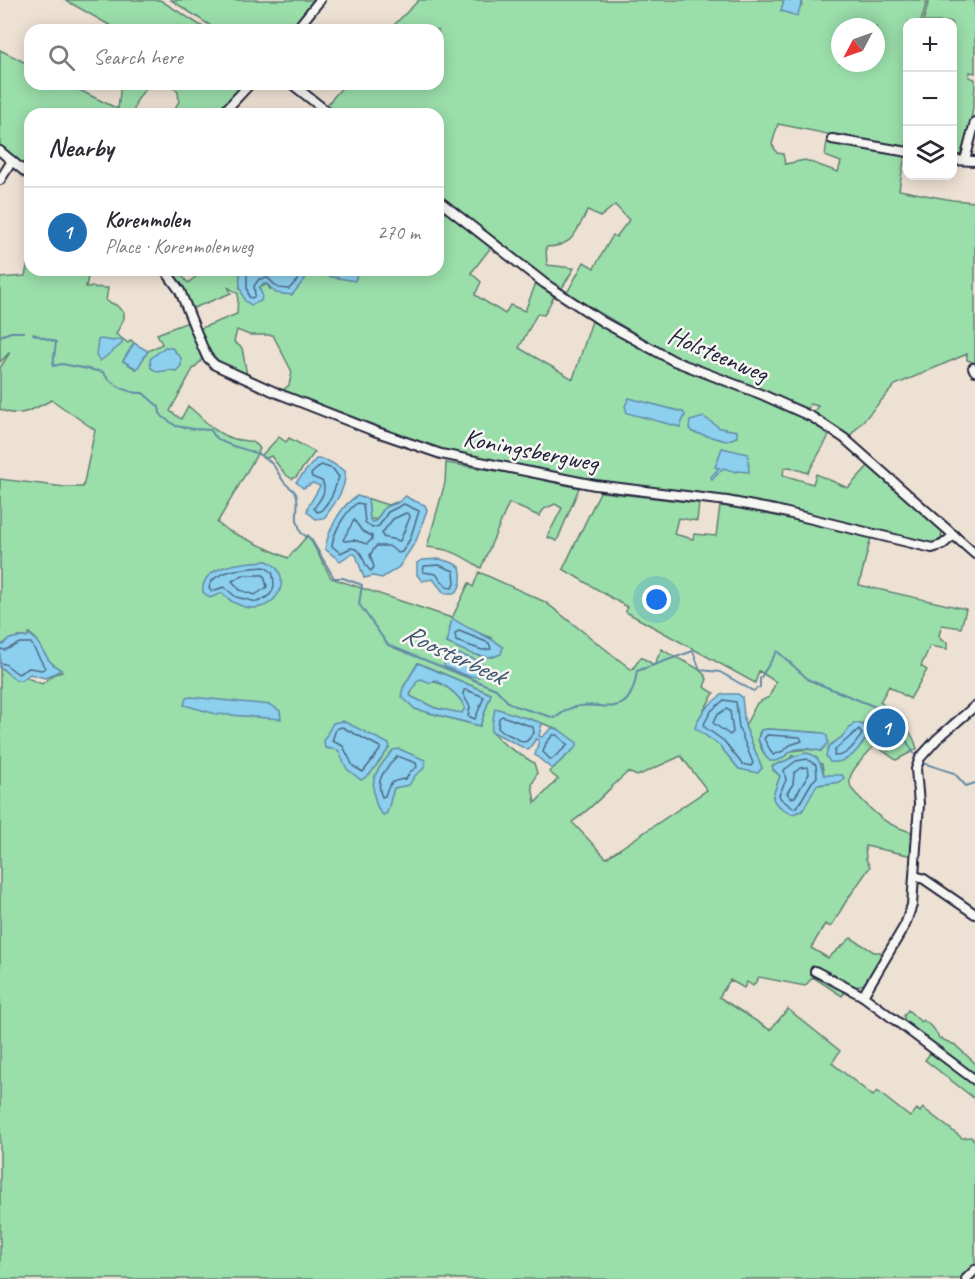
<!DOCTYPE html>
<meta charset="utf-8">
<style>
body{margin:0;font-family:Caveat,sans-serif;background:#f7f7f7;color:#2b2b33}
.controls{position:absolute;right:18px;top:18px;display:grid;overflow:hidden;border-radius:12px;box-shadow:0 3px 15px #0003}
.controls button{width:54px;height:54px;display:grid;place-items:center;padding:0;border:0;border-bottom:2px solid #e1e1e2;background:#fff;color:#2b2b33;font:30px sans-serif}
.compass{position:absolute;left:831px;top:18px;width:54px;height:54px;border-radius:50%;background:#fff;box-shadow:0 3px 15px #0003;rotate:229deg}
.you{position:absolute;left:657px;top:600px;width:21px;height:21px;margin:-15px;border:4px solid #fff;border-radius:50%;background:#1a73e8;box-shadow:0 0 0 9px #1a73e833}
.badge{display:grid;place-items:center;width:39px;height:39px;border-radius:50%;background:#1f6fb2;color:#fff;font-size:20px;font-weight:700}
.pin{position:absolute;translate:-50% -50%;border:3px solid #fff;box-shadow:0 2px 6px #0006}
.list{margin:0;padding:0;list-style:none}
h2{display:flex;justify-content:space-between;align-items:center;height:78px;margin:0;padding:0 24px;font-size:26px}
h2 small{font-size:20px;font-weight:400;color:#7c7c81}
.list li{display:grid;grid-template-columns:39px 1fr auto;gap:18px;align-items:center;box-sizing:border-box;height:90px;padding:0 24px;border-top:2px solid #e1e1e2}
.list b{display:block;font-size:22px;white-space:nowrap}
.list p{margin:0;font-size:20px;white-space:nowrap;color:#7c7c81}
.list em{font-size:20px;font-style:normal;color:#7c7c81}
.icon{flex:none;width:33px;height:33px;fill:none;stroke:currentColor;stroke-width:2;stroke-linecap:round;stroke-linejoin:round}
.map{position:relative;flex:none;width:975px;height:1279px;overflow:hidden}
.search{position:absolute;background:#fff;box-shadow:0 3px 15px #0003;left:24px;top:24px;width:420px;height:66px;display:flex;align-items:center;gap:15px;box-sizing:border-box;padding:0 21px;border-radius:18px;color:#7c7c81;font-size:22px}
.panel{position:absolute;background:#fff;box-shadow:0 3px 15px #0003;left:24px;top:108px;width:420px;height:168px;border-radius:18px}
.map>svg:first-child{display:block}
</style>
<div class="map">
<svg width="975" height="1279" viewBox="0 0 975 1279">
<rect width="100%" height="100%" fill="#ede1d3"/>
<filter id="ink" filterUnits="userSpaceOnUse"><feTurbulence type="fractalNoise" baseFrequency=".0167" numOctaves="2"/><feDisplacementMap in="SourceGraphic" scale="12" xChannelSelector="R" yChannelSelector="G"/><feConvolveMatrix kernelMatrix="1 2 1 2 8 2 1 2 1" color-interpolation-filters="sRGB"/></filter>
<g filter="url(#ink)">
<g fill="#9adeaa" stroke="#5e8072" stroke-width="1.5" fill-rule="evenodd">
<polygon points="65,0 160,0 208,30 118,30"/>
<polygon points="171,0 315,0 291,30 217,30"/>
<path d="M419 0H784L781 11 802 6 803 0H927L921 22H908L907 148 895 145 893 151 905 154 899 190 952 200 975 202V363L967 360V354L895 385 848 438 812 414 818 406 810 404 808 409 676 358 567 293 584 262 594 268 613 235 616 237 629 220 615 205 600 217 588 210C575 232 575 246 546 247L547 265 574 268 561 290 438 196V114H336L326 106 345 84H438V30L390 29ZM840 27H876V63H840ZM778 124 828 134 825 156 841 162 838 172 805 160 785 164 783 154 777 153 772 144Z"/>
<path d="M929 0H975V73L970 72 969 77 975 79C975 98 970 144 958 159L952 158V22H923Z"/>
<polygon points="0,50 30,65 30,84 67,84 118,109 121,84 148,84 136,102 133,114 30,114 30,173 0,148"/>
<polygon points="167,84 244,84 217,114 172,114 179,101 178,91"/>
<path d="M438 204 492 246 471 273 481 282 475 295 505 314 510 305 525 311 536 283 554 296 544 315 537 314 519 348 573 379 592 321C629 342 664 361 704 377 747 394 791 408 830 434L808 473 790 467 784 468 783 475 813 484 816 474 848 488 869 465 940 526 942 531 941 539 934 543H925L751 502 685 491 642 489 601 483 442 451 283 390 289 385 292 372 273 335H249L237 330 234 342 242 348 247 375C216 362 212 360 199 329L237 314 238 294 228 287 231 293 191 309 175 276 179 272 188 283 204 270H242L240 275V289L262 295 259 288 267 284 270 289 305 279V270H323L322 273 327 276 355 280 358 270H438Z"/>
<path d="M30 252V270H87L89 271 86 287 108 288 106 301 116 305 124 313V318L116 334 128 343 131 340 134 343 123 361 136 369 148 351 162 344 157 334 188 322 202 360 193 369 170 411 181 419 188 406C205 419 212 433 235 439 245 442 255 439 260 449L217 523 229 531 288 558 308 535 331 578 452 618 469 583 473 587 479 572 545 602 632 670 641 657 654 665 662 649C675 660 700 664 707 679L704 687 714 693 698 720 696 728 720 746 739 769 762 768 745 726 757 703 769 697 776 682 759 671 755 683 626 612 627 607 563 569 600 492 699 503 697 521 678 518 674 534 693 539 694 534 716 536 720 506 741 508 871 537 859 585 966 609 961 628 942 625 939 635 941 640 947 642V649L930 646 921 666 927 670 910 699 889 686 880 702C895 713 913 730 917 749L896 760 875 745C868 753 852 768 850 778 848 789 857 794 863 801 881 820 888 825 914 833L913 856 865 846 866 859 870 867 845 903 831 927 825 924 811 948 828 958 851 938 874 952H881L884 955 864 984 846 991 842 996 813 977 805 986 759 977 753 986 747 982 744 988 730 980 719 997 770 1030 788 1009 840 1051 832 1063 873 1096 877 1091 910 1117 917 1109 920 1112 923 1108 962 1138 971 1137 975 1141V1265L960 1279H0V667L16 680 25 677 42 684 54 674 62 672 46 658 37 640 29 633 27 637H19L4 645 0 642V479L65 487H83L95 430 52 400C34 408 20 420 0 409V368L10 352 0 362V278L25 276ZM452 619 466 628 492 638 494 657 481 656 447 643ZM418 663 491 694 480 726 415 709 403 688ZM877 711 889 718 897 729 895 744 888 751C881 743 877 732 868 728L867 718ZM527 718 558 729 577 746 549 772 558 779 535 803 532 785 537 773 534 763 505 745 491 731ZM854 723H860L868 729 869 735 829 746 842 737ZM769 729 823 733 821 751C802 747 785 752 766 757 762 749 754 739 761 730ZM793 755 822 764 824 775 840 782 817 785 802 811C789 811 780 810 773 797L780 776 773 770V766L788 760ZM681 756 707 790 606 858 572 822C593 808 609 788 628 772L637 776Z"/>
<polygon points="279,437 286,442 289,438 315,452 296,477 292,479 285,474 271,456 264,459 261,456"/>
<path d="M446 463 521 475 579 488 557 541 547 537 562 508 555 504 544 509 539 516 509 503 481 568C461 555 451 549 427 547L445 483Z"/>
<polygon points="366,498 388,505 397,502 385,507 375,522 374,519 370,520 368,500"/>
<path d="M420 679C439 680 458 690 465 708L462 714 435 708 412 697 410 695 417 681Z"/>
<polygon points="908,1010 921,1022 923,1020 934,1029 939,1038 955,1045 975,1063 975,1076 905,1023 904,1016"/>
<polygon points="931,1052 975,1085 975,1099 925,1060"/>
</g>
<g fill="#8ccfee" stroke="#628aa6" stroke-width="1.5" fill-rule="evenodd">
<polygon points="784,0 803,0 797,16 781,11"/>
<path d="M242 270H305V279L292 295 276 293 267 284H263L259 288 262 295 261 301 251 305 245 301C241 292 237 279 242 270Z"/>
<polygon points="323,270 358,270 355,281 327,276 322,273"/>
<polygon points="101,339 113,341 119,339 122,341 122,344 100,361 96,355 98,340"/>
<polygon points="134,343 148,351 137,369 123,361"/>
<polygon points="165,347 172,348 181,358 181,366 176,371 169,370 158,372 151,368 150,359"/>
<polygon points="629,398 683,412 685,415 680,427 627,413 625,406"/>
<polygon points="704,417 720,428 737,431 737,437 726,441 692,432 689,428 690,421"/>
<polygon points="722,448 748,454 749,472 737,471 736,472 723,468 712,480 711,477 719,468 715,467"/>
<path d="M316 459C328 458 335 466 345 471 347 488 334 505 324 518L316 519 307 512 308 507 320 486 313 483 303 488 296 482Z"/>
<path d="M357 496 368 499 370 520 372 522H375L385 507 397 503 406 496 410 499 425 505 427 510 416 541 399 567 382 578 373 576 364 578 356 555 352 553 340 561 325 549C328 531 340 506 357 496Z"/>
<path d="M440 559 453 563 460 567C462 576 462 587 455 593H444L433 579 422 581 417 575V563L422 560Z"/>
<path d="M267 561C299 575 273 625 233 602 229 600 226 596 222 593L210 598 203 592C200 564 247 562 267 561Z"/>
<path d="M452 618C468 630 487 634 503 647L501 654C485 662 462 650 447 643Z"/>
<path d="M29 634C45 646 42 659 61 670L45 678 30 674 22 680H16L0 667V642L3 645C8 637 18 637 27 637Z"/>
<polygon points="456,653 480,661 483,669 479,677 468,676 445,667 443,661 447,654"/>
<path d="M418 663 491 694 480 726 415 709 401 696 403 688ZM421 679 431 683 435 680C446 686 460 695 465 708L462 713 435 708 412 697 410 695 417 681Z"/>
<path d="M723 694H738L742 697 745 726 762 768 758 773 739 769 720 746 695 728C700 712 710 703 723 694Z"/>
<polygon points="191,697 271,705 280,711 281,719 216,714 184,705 186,698"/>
<polygon points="495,708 542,723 539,736 542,737 552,728 558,729 577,743 577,746 552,769 535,755 539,740 536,739 528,750 491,731"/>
<polygon points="343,721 389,744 390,747 370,774 361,780 347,769 338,750 325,748 324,740 333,723"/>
<path d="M854 723C862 723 869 727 869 735 858 749 850 764 830 762L826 756 829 746 842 737Z"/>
<path d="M769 729 824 733 827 736 828 743 821 751C813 749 800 746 792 751 784 756 781 762 770 761L766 757 758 739 761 730Z"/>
<path d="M399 749 425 760C426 772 419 770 414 777 412 780 411 783 409 785L394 788 387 813 383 815C378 811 378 808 376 803 368 777 378 769 393 750Z"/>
<path d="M807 753C820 756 820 764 824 775H842L844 778 840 782 817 785 802 811 792 814C765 800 773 798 780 776L773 769 772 766C786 762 793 755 807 753Z"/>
</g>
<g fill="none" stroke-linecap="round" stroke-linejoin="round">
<g stroke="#4c6783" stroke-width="1.5">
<polyline points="247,270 247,288 249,297 252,298 255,296 254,286 259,279 268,278 278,288 289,289 299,278 299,270"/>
<path d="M321 465 333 469 339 477 331 498 321 511 317 512 314 508C320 500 328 491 322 481L312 477 311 474Z"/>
<path d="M357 503 363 504 365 522 372 528 379 526 388 512 404 504 419 511 410 539 402 552 398 553 389 546H376L370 555 374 567 371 571C361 564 366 550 351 548L340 553 332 546C333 532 346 511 357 503Z"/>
<polygon points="406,513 409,514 410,517 400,541 383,537 382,533 393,519"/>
<polygon points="354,520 362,531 372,536 372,539 367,544 354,540 345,541 343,540"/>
<polygon points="439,565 454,571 455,583 452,588 447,587 436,574 423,572 424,566"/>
<path d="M265 567 272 572C277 589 273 596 257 602L236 597 224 587 212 591 209 589C210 569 249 568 265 567Z"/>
<polygon points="243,575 264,575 267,587 255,595 240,590 232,581"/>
<polygon points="459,631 489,643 491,649 482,650 456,641 455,633"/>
<polyline points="0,649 5,650 20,643 31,643 45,668 42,670 29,668 18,674 5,664 0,663"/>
<polygon points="464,690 467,690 484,697 475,719 468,716 470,707 463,694"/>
<polygon points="724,700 736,702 739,728 753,763 751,766 742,764 724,741 703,726 711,711"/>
<polygon points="726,709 730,711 733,732 730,735 713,723 717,715"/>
<polygon points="502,716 533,727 534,733 527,741 523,742 498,729 499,718"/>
<polygon points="342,727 380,747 380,750 363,772 353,766 343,746 332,741 336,729"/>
<path d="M859 729 862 734C855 744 847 757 834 756L835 750Z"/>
<polygon points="553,735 557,735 568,745 551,760 543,752 546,743"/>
<polygon points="767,735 800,737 802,741 790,745 783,751 773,755 764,739"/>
<path d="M397 756 416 763 417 767 410 772 406 779C392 780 389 783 385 796L382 797C374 780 386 768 397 756Z"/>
<polygon points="807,759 816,765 817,777 812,782 798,806 793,808 781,799 779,795 786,780 784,770 796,761"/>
<polygon points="808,767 809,774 795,797 791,798 787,793 793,784 794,773 800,768"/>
</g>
<g stroke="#628aa6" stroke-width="2">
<path d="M33 334 56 342 53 366 62 364 103 372C110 384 129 394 143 393L159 407 160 413 163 417 176 426 193 429 211 430C217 447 248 447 264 457 275 464 277 472 284 482 287 486 292 488 295 492 300 499 296 511 297 520 298 524 300 529 301 533L311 539 334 578H343L362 585 359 604 388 645 496 689 508 702 515 706 555 718C560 715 565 710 571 708 601 697 629 727 637 671L693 651 700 670 720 672 753 691 760 687V679L777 651 809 680 878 708 897 725 916 757"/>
<polyline points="0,336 11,332 24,332"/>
<polyline points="923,763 954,773 966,786 975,783"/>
</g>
<defs>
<g id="street">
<polyline points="296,30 320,0"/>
<polyline points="292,84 330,114"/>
<polyline points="222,114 250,84"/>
<polyline points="832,139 908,152"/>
<polyline points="0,151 30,176"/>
<polyline points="952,160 975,161"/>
<polyline points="965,160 975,122"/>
<polyline points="0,180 12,161"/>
<polyline points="438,200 544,283 603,322 674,361 763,395 812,417 844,438 975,554"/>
<polyline points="165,270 180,291 202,346 207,357 215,365 277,393 374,431 441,454 595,485 727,501 775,510 932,548 942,545 954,535"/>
<polyline points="973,368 975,371"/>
<polyline points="915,876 924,879 975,914"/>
<polyline points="815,971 863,996 975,1080"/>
<polyline points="863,996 905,925 912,905 919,804 916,769 920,758 937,739 975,706"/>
<polyline points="966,1279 975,1270"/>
</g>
</defs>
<use href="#street" stroke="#22223b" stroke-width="12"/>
<use href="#street" stroke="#f6f6f2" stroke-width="8"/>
</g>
</g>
<g text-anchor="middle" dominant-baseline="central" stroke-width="5" stroke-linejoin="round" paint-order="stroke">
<g font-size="26" fill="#22223b" stroke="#f6f6f2">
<text transform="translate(718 354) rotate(23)">Holsteenweg</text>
<text transform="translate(531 450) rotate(11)">Koningsbergweg</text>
</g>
<g font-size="27" font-style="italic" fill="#425671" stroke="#f6f6f2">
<text transform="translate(454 654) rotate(25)">Roosterbeek</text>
</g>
</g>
</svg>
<div class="controls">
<button>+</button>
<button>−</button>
<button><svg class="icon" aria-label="layers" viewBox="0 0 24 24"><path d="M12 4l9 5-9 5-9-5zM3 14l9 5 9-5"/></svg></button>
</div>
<svg class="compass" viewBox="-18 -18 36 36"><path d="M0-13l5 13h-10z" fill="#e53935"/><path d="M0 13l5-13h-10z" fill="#7c7c81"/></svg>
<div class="you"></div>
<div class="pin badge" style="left:886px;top:728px">1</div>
<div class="search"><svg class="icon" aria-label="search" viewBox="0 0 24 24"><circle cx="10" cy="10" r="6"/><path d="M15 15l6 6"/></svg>Search here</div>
<section class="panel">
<h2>Nearby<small></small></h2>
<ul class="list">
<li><span class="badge">1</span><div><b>Korenmolen</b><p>Place · Korenmolenweg</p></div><em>270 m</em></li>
</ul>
</section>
</div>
